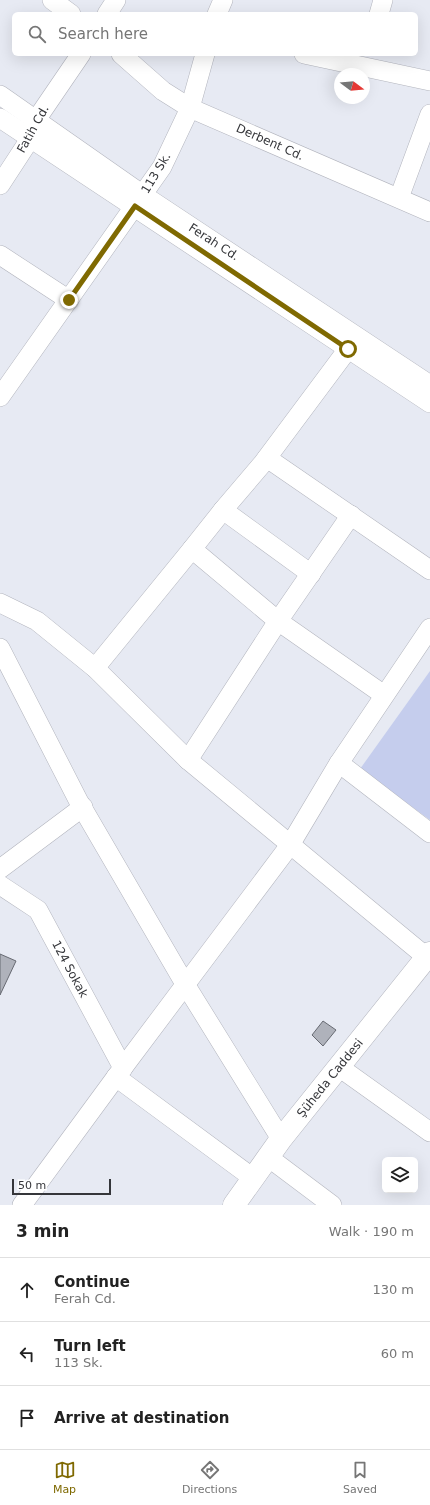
<!DOCTYPE html>
<meta charset="utf-8">
<style>
body{margin:0;font-family:"DejaVu Sans",sans-serif;background:#f6f6f6;color:#222}
.controls{position:absolute;right:12px;bottom:12px;display:grid;overflow:hidden;border-radius:6px;box-shadow:0 4px 16px #0002}
.controls button{width:36px;height:36px;display:grid;place-items:center;padding:0;border:0;border-bottom:1px solid #e0e0e0;background:#fff;color:#222;font:20px sans-serif}
.compass{position:absolute;left:334px;top:68px;width:36px;height:36px;border-radius:50%;background:#fff;box-shadow:0 4px 16px #0002;rotate:106deg}
.scale{position:absolute;left:12px;bottom:10px;width:99px;box-sizing:border-box;padding-left:4px;border:2px solid #35363a;border-top:0;font-size:11px;line-height:14px;white-space:nowrap;color:#35363a;-webkit-text-stroke:3px #fff;paint-order:stroke}
.stop{position:absolute;width:12px;height:12px;margin:-9px;border:3px solid #7f6901;border-radius:50%;background:#fff}
.stop.end{background:#7f6901;border-color:#fff;box-shadow:0 1px 4px #0008}
.list{margin:0;padding:0;list-style:none}
h2{display:flex;justify-content:space-between;align-items:center;height:52px;margin:0;padding:0 16px;font-size:17px}
h2 small{font-size:13px;font-weight:400;color:#767676}
.list li{display:grid;grid-template-columns:26px 1fr auto;gap:12px;align-items:center;box-sizing:border-box;height:64px;padding:0 16px;border-top:1px solid #e0e0e0}
.list b{display:block;font-size:15px;white-space:nowrap}
.list p{margin:0;font-size:13px;white-space:nowrap;color:#767676}
.list em{font-size:13px;font-style:normal;color:#767676}
.icon{flex:none;width:22px;height:22px;fill:none;stroke:currentColor;stroke-width:2;stroke-linecap:round;stroke-linejoin:round}
.map{position:relative;flex:none;width:430px;height:1205px;overflow:hidden}
.search{position:absolute;background:#fff;box-shadow:0 4px 16px #0002;left:12px;right:12px;top:12px;height:44px;display:flex;align-items:center;gap:10px;box-sizing:border-box;padding:0 14px;border-radius:6px;color:#767676;font-size:15px}
.sheet{height:244px;background:#fff}
nav{display:flex;justify-content:space-around;align-items:center;box-sizing:border-box;height:56px;border-top:1px solid #e0e0e0;background:#fff;font-size:11px;color:#767676}
nav a{display:grid;justify-items:center;gap:2px}
nav .on{color:#7f6901}
.map>svg:first-child{display:block}
</style>
<div class="map">
<svg width="430" height="1205" viewBox="0 0 430 1205">
<rect width="100%" height="100%" fill="#e7eaf3"/>
<polygon fill="#c5cded" points="430,671 430,820 360,769"/>
<g fill="#afb2bb" stroke="#676a72">
<polygon points="0,954 16,961 0,995"/>
<polygon points="323,1021 336,1030 323,1046 312,1035"/>
</g>
<g fill="none" stroke-linecap="round" stroke-linejoin="round">
<defs>
<g id="minor">
<polyline points="52,0 71,14"/>
<polyline points="107,14 116,0"/>
<polyline points="217,14 223,0"/>
<polyline points="379,14 383,0"/>
<polyline points="121,54 163,91 190,108 430,212"/>
<polyline points="304,54 430,81"/>
<polyline points="0,95 143,195 430,385"/>
<polyline points="0,118 430,403"/>
<polyline points="0,185 30,139 36,120 81,54"/>
<polyline points="399,198 430,114"/>
<polyline points="0,255 69,300"/>
<polyline points="0,397 162,167 190,108 205,54"/>
<polyline points="267,458 430,570"/>
<polyline points="223,510 311,574"/>
<polyline points="192,549 278,621 384,695"/>
<polyline points="0,603 37,621 95,668 188,760 430,960"/>
<polyline points="0,648 79,802 185,984 281,1139"/>
<polyline points="95,668 192,549 223,510 263,463 348,349"/>
<polyline points="188,760 278,621 351,515"/>
<polyline points="339,763 430,833"/>
<polyline points="0,869 83,807"/>
<polyline points="0,885 38,910 123,1068"/>
<polyline points="339,1067 430,1132"/>
<polyline points="116,1077 253,1178"/>
<polyline points="268,1157 332,1205"/>
<polyline points="22,1205 116,1077 290,845 339,763 430,628"/>
</g>
<polyline id="major" points="234,1205 281,1139 430,953"/>
</defs>
<use href="#minor" stroke="#b3b5be" stroke-width="20"/>
<use href="#major" stroke="#b3b5be" stroke-width="23"/>
<use href="#minor" stroke="#fff" stroke-width="19"/>
<use href="#major" stroke="#fff" stroke-width="22"/>
</g>
<g fill="none" stroke-linecap="round" stroke-linejoin="round">
<polyline stroke="#7f6901" stroke-width="5" points="69,300 135,206 348,349"/>
</g>
<g text-anchor="middle" dominant-baseline="central" stroke-width="3.5" stroke-linejoin="round" paint-order="stroke">
<g font-size="12" fill="#35363a" stroke="#fff">
<text transform="translate(33 129) rotate(-61)">Fatih Cd.</text>
<text transform="translate(270 142) rotate(24)">Derbent Cd.</text>
<text transform="translate(156 173) rotate(-59)">113 Sk.</text>
<text transform="translate(214 242) rotate(33)">Ferah Cd.</text>
<text transform="translate(70 969) rotate(62)">124 Sokak</text>
<text transform="translate(330 1078) rotate(-51)">Şüheda Caddesi</text>
</g>
</g>
</svg>
<div class="controls">
<button><svg class="icon" aria-label="layers" viewBox="0 0 24 24"><path d="M12 4l9 5-9 5-9-5zM3 14l9 5 9-5"/></svg></button>
</div>
<svg class="compass" viewBox="-18 -18 36 36"><path d="M0-13l5 13h-10z" fill="#e53935"/><path d="M0 13l5-13h-10z" fill="#767676"/></svg>
<div class="scale">50 m</div>
<div class="stop" style="left:348px;top:349px"></div>
<div class="stop end" style="left:69px;top:300px"></div>
<div class="search"><svg class="icon" aria-label="search" viewBox="0 0 24 24"><circle cx="10" cy="10" r="6"/><path d="M15 15l6 6"/></svg>Search here</div>
</div>
<section class="sheet">
<h2>3 min<small>Walk · 190 m</small></h2>
<ul class="list">
<li><svg class="icon" aria-label="ahead" viewBox="0 0 24 24"><path d="M12 20V5M6 11l6-6 6 6"/></svg><div><b>Continue</b><p>Ferah Cd.</p></div><em>130 m</em></li>
<li><svg class="icon" aria-label="left" viewBox="0 0 24 24"><path d="M17 20v-9H6M10 6l-5 5 5 5"/></svg><div><b>Turn left</b><p>113 Sk.</p></div><em>60 m</em></li>
<li><svg class="icon" aria-label="arrive" viewBox="0 0 24 24"><path d="M6 21V4h12l-3 4 3 4H6"/></svg><div><b>Arrive at destination</b></div></li>
</ul>
</section>
<nav>
<a class="on"><svg class="icon" aria-label="map" viewBox="0 0 24 24"><path d="M3 6l6-2 6 2 6-2v14l-6 2-6-2-6 2zM9 4v14M15 6v14"/></svg>Map</a>
<a><svg class="icon" aria-label="directions" viewBox="0 0 24 24"><path d="M12 3l9 9-9 9-9-9zM9 14v-3h6M13 9l2 2-2 2"/></svg>Directions</a>
<a><svg class="icon" aria-label="saved" viewBox="0 0 24 24"><path d="M7 4h10v16l-5-4-5 4z"/></svg>Saved</a>
</nav>
